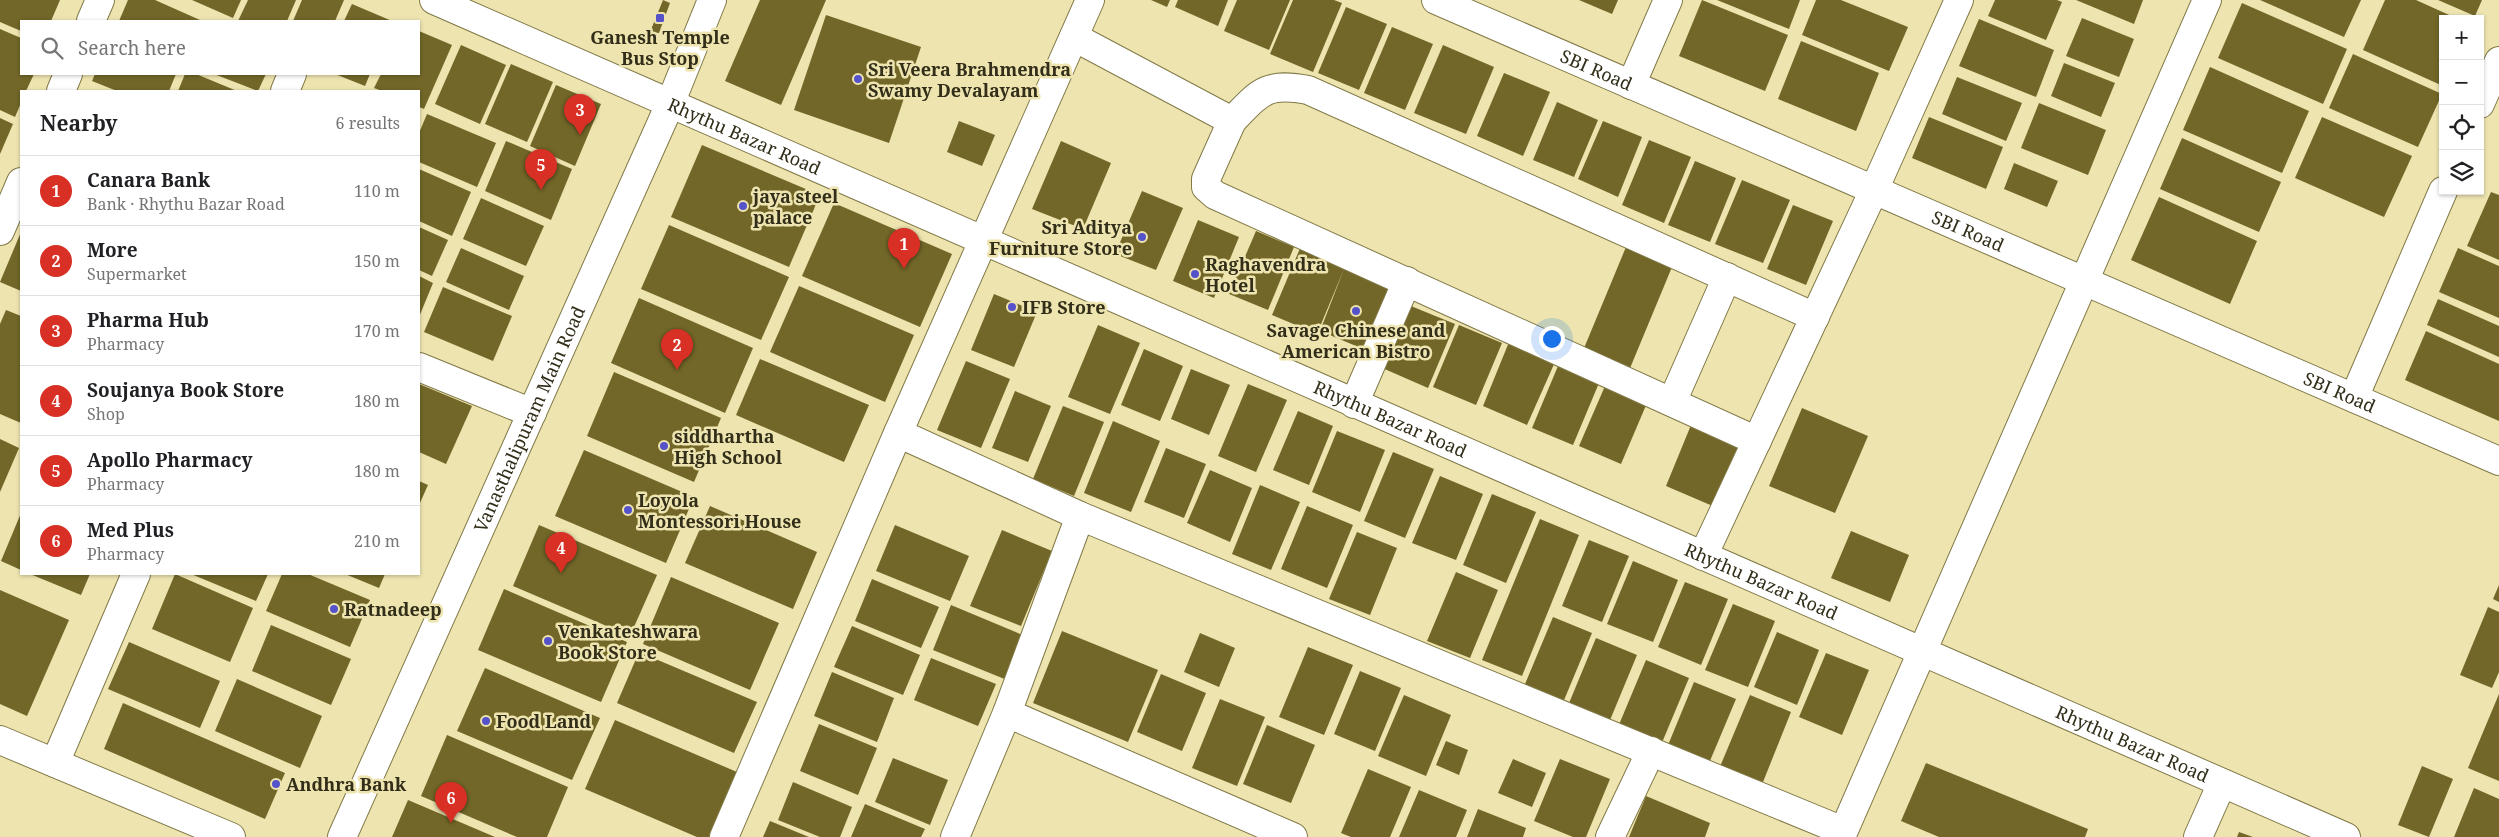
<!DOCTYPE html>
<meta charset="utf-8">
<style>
body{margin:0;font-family:"Noto Serif",serif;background:#f6f6f6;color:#202124}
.controls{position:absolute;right:15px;top:15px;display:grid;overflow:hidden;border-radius:0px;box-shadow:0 1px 4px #0004}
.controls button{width:45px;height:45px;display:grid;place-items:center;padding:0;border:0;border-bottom:1px solid #e0e0e0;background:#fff;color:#202124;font:25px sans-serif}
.you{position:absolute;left:1551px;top:338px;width:18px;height:18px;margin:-12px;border:4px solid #fff;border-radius:50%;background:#1a73e8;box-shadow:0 0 0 8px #1a73e833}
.badge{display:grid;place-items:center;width:32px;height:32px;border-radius:50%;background:#d93025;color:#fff;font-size:16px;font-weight:700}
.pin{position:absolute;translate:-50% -41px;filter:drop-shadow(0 1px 2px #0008)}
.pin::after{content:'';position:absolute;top:26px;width:18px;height:15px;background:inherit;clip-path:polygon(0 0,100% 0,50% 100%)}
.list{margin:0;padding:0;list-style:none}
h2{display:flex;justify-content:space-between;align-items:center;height:65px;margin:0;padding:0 20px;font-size:21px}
h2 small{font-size:16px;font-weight:400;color:#757577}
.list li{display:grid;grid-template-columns:32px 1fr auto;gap:15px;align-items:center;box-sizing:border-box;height:70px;padding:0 20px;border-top:1px solid #e0e0e0}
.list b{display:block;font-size:19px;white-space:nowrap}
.list p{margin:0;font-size:16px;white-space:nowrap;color:#757577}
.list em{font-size:16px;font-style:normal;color:#757577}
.icon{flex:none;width:28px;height:28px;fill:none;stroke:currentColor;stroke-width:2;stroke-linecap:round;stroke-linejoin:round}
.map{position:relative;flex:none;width:2499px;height:837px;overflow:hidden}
.search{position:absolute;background:#fff;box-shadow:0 1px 4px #0004;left:20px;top:20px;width:400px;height:55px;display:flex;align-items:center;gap:12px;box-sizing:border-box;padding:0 18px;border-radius:0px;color:#757577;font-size:19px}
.panel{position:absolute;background:#fff;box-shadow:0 1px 4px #0004;left:20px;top:90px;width:400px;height:485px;border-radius:0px}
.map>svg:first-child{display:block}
</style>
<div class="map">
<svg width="2499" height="837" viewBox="0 0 2499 837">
<rect width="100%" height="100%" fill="#ede4af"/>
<g fill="#726728">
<polygon points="0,0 60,0 51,21 21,21 21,31 0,22"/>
<polygon points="128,0 155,0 200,20 119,21"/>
<polygon points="192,0 241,0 233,18"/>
<polygon points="248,0 296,0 287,21 238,21"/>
<polygon points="302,0 344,0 335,21 293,21"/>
<polygon points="663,0 670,3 659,33 650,32"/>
<polygon points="760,0 826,0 781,105 725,81"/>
<polygon points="1151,0 1170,0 1167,7"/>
<polygon points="1178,0 1228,0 1218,26 1175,7"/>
<polygon points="1237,0 1290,0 1269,50 1224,31"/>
<polygon points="1293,0 1334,0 1342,3 1313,72 1270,54"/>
<polygon points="1579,0 1618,0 1612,14"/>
<polygon points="1702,0 1788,35 1765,91 1679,56"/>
<polygon points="1717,0 1800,0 1789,29"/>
<polygon points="1816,0 1841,0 1908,27 1889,71 1802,35"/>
<polygon points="1995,0 2057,0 2062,2 2046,40 1988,16"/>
<polygon points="2076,0 2143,0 2134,24"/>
<polygon points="2260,0 2361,0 2344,37"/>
<polygon points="2385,0 2416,0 2458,19 2443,19 2443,86 2363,50"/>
<polygon points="2438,0 2482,0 2475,16"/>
<polygon points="2242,3 2347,49 2323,104 2218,58"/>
<polygon points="352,4 392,21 344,21"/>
<polygon points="1346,7 1387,24 1359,90 1318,73"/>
<polygon points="826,15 921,47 889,143 794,110"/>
<polygon points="2082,18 2134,39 2119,77 2066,56"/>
<polygon points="1979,19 2054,50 2036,97 1959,66"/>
<polygon points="1392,27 1433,44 1405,110 1364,93"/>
<polygon points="0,29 21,38 21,74 34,74 26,91 21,91 21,103 15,117 0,110"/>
<polygon points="419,31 452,45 424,109 419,107 419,91 382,91 374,88 381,74 419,74"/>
<polygon points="1801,41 1879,73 1856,131 1778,99"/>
<polygon points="461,45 506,65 480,124 435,104"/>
<polygon points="1443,45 1494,67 1466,134 1414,113"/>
<polygon points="2353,54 2442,94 2418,147 2329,108"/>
<polygon points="2064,63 2115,83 2101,117 2051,96"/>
<polygon points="511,64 553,82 527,142 485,124"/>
<polygon points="2210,67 2309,111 2282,173 2183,130"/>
<polygon points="1504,73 1550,92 1523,156 1477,136"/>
<polygon points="95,74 176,74 169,91 117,91 92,81"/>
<polygon points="185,74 196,74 237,91 178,91"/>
<polygon points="214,74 266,74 258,91"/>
<polygon points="335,74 370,74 365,86"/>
<polygon points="1957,77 2022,103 2006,141 1942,114"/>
<polygon points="556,85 601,104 575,166 530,146"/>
<polygon points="1557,102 1598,120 1574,177 1533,160"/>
<polygon points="2039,103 2106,130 2088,175 2021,148"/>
<polygon points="427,114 496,143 477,187 419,162 419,133"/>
<polygon points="1929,117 2003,147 1986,189 1912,158"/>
<polygon points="2322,117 2412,156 2384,217 2295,178"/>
<polygon points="0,118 13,124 0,154"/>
<polygon points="959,121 995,135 982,166 947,152"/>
<polygon points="1603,121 1642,137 1618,197 1578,179"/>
<polygon points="2182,138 2281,182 2259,232 2160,189"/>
<polygon points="1649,140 1691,157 1664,223 1622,205"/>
<polygon points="506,141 572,169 551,220 485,191"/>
<polygon points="1061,141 1111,163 1083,229 1032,209"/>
<polygon points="702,145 820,195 789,267 671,217"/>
<polygon points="1695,161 1736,178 1710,242 1668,225"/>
<polygon points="2014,163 2058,181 2047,207 2004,189"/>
<polygon points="419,169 471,192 452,236 419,221"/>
<polygon points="1742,180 1790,200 1763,263 1715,244"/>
<polygon points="1142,191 1183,208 1156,270 1115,254"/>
<polygon points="2491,192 2499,195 2499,260 2467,246"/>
<polygon points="2159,197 2257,241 2230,304 2131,260"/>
<polygon points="481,198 544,226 526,266 463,239"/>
<polygon points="834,203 952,254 920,327 802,276"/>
<polygon points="1793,205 1833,221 1806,285 1767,269"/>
<polygon points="1198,220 1239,237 1214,298 1173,281"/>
<polygon points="669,225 789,277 761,340 641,289"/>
<polygon points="419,227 448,240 432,276 419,270"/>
<polygon points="1256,231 1294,247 1268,310 1229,294"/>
<polygon points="21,232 21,291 0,282"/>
<polygon points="1301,246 1393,290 1368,351 1320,331 1344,269 1317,334 1272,315"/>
<polygon points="1626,247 1672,267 1628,373 1582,353"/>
<polygon points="461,248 524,276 509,310 446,282"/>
<polygon points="2458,248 2499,266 2499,318 2439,292"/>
<polygon points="419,276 433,283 419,317"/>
<polygon points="799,286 914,335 885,402 770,352"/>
<polygon points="443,287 512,316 493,361 424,332"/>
<polygon points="994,294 1037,312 1014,367 971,350"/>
<polygon points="639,298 753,348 725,413 611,363"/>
<polygon points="2438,299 2499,326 2499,357 2427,325"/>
<polygon points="1406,304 1455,324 1428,388 1380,367"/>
<polygon points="6,310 21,316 21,423 0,414 0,324"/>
<polygon points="1098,325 1140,343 1110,414 1068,397"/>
<polygon points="1459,325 1502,343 1476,405 1433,387"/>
<polygon points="2426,331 2499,364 2499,421 2405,380"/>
<polygon points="1509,342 1555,362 1527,425 1483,406"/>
<polygon points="1144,349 1183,366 1160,421 1121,405"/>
<polygon points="760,359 869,405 844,462 736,415"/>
<polygon points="966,361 1010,379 981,448 937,430"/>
<polygon points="1558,366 1599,383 1573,445 1532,428"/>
<polygon points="1191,369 1230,385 1209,435 1171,419"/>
<polygon points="614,372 721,418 694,482 587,436"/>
<polygon points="419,384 472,406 446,464 419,452"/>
<polygon points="1248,384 1287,400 1256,472 1218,456"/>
<polygon points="1605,386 1647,403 1621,464 1579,446"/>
<polygon points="1015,391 1051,406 1028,462 992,448"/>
<polygon points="1063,406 1104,422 1074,496 1033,479"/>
<polygon points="1802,408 1868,436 1835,513 1769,486"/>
<polygon points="1298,411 1333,426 1309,485 1273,470"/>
<polygon points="1113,421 1160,441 1131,512 1084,493"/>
<polygon points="1691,425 1741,446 1715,507 1666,486"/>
<polygon points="1337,431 1385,450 1360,512 1312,492"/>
<polygon points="0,439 19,448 0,492"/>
<polygon points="1166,448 1206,464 1184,518 1144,502"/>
<polygon points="584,450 694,497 666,563 555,516"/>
<polygon points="1393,452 1434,469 1405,538 1364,521"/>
<polygon points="1210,470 1252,488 1230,542 1187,523"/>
<polygon points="1440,476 1483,494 1456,560 1412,543"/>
<polygon points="419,481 428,485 419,505"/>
<polygon points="1260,485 1300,502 1271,570 1232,554"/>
<polygon points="1492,494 1536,512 1506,583 1463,565"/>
<polygon points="710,506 817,552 793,609 685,563"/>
<polygon points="1307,506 1353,525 1327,588 1281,569"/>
<polygon points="21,513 21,570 1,561"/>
<polygon points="1540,519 1579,535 1522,676 1482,660"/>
<polygon points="539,525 657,575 630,636 513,586"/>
<polygon points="895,525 969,556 950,601 876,571"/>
<polygon points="1002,530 1052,551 1021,626 970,606"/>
<polygon points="1851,531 1909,555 1890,602 1831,578"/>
<polygon points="1357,532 1397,548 1370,615 1329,599"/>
<polygon points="1589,540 1629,556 1602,622 1562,606"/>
<polygon points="1633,561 1678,580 1653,642 1607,624"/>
<polygon points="1456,572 1498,590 1470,658 1427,641"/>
<polygon points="30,574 90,574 81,595"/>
<polygon points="175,574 253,608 230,662 152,629"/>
<polygon points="191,574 268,574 256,601"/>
<polygon points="282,574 308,574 370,600 350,647 266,611"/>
<polygon points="345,574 385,574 379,588"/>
<polygon points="671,577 779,623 750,690 643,644"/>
<polygon points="872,579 939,607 921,648 855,621"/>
<polygon points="1685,582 1728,599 1701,665 1658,647"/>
<polygon points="2499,585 2499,602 2493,599"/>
<polygon points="504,589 627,642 601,702 478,650"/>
<polygon points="0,590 69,620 27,716 0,704"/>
<polygon points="1733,604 1775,621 1748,687 1705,670"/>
<polygon points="951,605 1025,636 1007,680 933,650"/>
<polygon points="2488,607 2499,612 2499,672 2492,688 2460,675"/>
<polygon points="1553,617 1592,633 1562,705 1523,689"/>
<polygon points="271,625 351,659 331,705 252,671"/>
<polygon points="852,626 920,655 903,695 834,667"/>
<polygon points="1062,631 1158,670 1128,742 1033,703"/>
<polygon points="1777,632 1819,650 1797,705 1754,687"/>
<polygon points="1200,633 1235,648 1219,687 1184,672"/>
<polygon points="1596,638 1637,655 1608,725 1567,708"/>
<polygon points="129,642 220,681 200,728 108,689"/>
<polygon points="1308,647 1353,665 1324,735 1279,717"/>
<polygon points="639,652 757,702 734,753 617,703"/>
<polygon points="1826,653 1869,670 1842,735 1799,717"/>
<polygon points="931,658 996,684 978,726 914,700"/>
<polygon points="1646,660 1689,678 1661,745 1618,727"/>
<polygon points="485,668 600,718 572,780 457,731"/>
<polygon points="1360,671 1401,688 1375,751 1334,734"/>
<polygon points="832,672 894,698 877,742 814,716"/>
<polygon points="1161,674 1206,693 1182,751 1137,732"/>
<polygon points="237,679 322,716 300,768 215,731"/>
<polygon points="1694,682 1736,699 1707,768 1666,750"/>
<polygon points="2499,694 2499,781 2468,768"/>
<polygon points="1404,695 1451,715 1426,776 1378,756"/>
<polygon points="1750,695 1791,712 1761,787 1719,769"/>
<polygon points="1220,699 1265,717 1237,786 1192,768"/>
<polygon points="123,703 285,773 265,819 104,749"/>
<polygon points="615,720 737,772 709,837 697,837 585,789"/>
<polygon points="819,724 877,748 858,795 800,771"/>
<polygon points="1267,725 1315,745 1291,803 1243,784"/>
<polygon points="447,735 568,787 547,837 517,837 421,796"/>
<polygon points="1446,741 1468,750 1459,775 1436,765"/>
<polygon points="893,758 948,780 930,825 875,802"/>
<polygon points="1513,759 1546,773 1532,807 1498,793"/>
<polygon points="1560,759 1610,779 1586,837 1573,837 1534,821"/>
<polygon points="1926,763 2088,829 2085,837 1939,837 1901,821"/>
<polygon points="2422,766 2453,779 2429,837 2398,825"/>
<polygon points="1368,769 1411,787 1390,837 1351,837 1341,833"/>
<polygon points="793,782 852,807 840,837 820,837 778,820"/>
<polygon points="2474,788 2499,799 2499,837 2454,837"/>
<polygon points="1419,790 1467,810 1456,837 1399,837"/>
<polygon points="1646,796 1710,823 1705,837 1629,837"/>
<polygon points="408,800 495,837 392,837"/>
<polygon points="865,804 925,829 921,837 851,837"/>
<polygon points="1478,809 1526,828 1523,837 1467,837"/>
<polygon points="770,821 809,837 763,837"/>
<polygon points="2239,832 2253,837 2237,837"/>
</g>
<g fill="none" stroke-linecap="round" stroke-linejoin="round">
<defs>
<g id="minor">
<path id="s1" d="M434 0 2346 837"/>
<path id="s2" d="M1436 0 2499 461"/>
<polyline points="91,21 100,0"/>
<polyline points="1074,37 1232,121 1206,179 1206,187 1215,195 1757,441"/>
<polyline points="1631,85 1668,0"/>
<polyline points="61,91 68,74"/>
<polyline points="285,91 292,74"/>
<polyline points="2480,104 2499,61"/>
<path d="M1232 121C1260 92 1266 82 1308 90L1815 317"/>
<polyline points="0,231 21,182"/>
<polyline points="419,367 532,413"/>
<polyline points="2354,398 2443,191"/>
<polyline points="1672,402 1727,277"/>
<polyline points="1354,404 1407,281"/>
<polyline points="898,433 1080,516 1843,831"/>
<polyline points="1703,556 1874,190 1959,0"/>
<polyline points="1007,713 1293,837"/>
<polyline points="0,740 231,837"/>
<polyline points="55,763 136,574"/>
<path id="s3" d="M342 837 670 104 712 0"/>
<polyline points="724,837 898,433 1090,0"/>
<polyline points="955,837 1007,713 1080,516"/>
<polyline points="1610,837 1651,751"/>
<polyline points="1841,837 2207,0"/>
<polyline points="2198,837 2222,783"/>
</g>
</defs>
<use href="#minor" stroke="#817948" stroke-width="30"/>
<use href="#minor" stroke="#fff" stroke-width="28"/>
</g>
<g fill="#5652c9" stroke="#ede4af" stroke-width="2">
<rect x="655" y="13" width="10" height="10" rx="2.5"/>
<circle cx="858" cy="79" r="5"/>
<circle cx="743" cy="206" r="5"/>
<circle cx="1142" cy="237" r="5"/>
<circle cx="1195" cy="274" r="5"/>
<circle cx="1012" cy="307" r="5"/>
<circle cx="1356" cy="311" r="5"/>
<circle cx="664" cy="446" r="5"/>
<circle cx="628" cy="510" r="5"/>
<circle cx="334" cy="609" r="5"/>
<circle cx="548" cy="641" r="5"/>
<circle cx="486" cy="721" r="5"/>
<circle cx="276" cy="784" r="5"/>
</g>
<g text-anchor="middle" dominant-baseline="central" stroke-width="5" stroke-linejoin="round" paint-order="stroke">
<g font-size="18" font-weight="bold" fill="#322e19" stroke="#ede4af" text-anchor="start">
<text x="660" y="37" text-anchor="middle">Ganesh Temple<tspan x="660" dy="21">Bus Stop</tspan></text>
<text x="868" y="69">Sri Veera Brahmendra<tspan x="868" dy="21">Swamy Devalayam</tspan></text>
<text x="753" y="196">jaya steel<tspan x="753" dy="21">palace</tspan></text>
<text x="1132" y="227" text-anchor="end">Sri Aditya<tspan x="1132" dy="21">Furniture Store</tspan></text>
<text x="1205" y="264">Raghavendra<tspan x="1205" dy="21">Hotel</tspan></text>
<text x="1022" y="307">IFB Store</text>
<text x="1356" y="330" text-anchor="middle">Savage Chinese and<tspan x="1356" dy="21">American Bistro</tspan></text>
<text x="674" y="436">siddhartha<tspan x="674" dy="21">High School</tspan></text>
<text x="638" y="500">Loyola<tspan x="638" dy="21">Montessori House</tspan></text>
<text x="344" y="609">Ratnadeep</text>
<text x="558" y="631">Venkateshwara<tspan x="558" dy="21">Book Store</tspan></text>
<text x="496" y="721">Food Land</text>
<text x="286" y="784">Andhra Bank</text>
</g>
<g font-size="18" fill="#322e19" stroke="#ede4af">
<text stroke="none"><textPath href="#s2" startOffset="175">SBI Road</textPath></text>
<text stroke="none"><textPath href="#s1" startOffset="339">Rhythu Bazar Road</textPath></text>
<text stroke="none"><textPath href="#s2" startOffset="580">SBI Road</textPath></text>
<text stroke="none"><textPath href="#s2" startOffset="985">SBI Road</textPath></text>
<text stroke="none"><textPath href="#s3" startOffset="458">Vanasthalipuram Main Road</textPath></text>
<text stroke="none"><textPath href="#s1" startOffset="1044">Rhythu Bazar Road</textPath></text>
<text stroke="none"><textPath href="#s1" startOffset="1449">Rhythu Bazar Road</textPath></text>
<text stroke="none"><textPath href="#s1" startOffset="1854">Rhythu Bazar Road</textPath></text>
</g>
</g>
</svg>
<div class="controls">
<button>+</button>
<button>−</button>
<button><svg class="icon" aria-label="locate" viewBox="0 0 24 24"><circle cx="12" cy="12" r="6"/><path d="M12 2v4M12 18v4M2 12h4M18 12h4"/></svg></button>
<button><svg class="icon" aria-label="layers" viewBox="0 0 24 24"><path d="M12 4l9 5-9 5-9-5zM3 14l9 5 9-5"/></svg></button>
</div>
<div class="you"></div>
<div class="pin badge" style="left:904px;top:269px">1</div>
<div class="pin badge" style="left:677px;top:370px">2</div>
<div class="pin badge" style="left:580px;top:135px">3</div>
<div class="pin badge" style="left:561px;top:573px">4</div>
<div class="pin badge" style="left:541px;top:190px">5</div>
<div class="pin badge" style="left:451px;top:823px">6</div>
<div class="search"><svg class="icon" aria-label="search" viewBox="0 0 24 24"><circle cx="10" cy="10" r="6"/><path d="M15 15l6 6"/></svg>Search here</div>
<section class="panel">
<h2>Nearby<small>6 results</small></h2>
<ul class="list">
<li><span class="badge">1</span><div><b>Canara Bank</b><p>Bank · Rhythu Bazar Road</p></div><em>110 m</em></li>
<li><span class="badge">2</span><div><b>More</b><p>Supermarket</p></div><em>150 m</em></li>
<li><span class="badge">3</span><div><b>Pharma Hub</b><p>Pharmacy</p></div><em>170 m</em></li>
<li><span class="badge">4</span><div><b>Soujanya Book Store</b><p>Shop</p></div><em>180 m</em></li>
<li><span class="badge">5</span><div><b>Apollo Pharmacy</b><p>Pharmacy</p></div><em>180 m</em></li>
<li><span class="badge">6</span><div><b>Med Plus</b><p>Pharmacy</p></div><em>210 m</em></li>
</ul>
</section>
</div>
